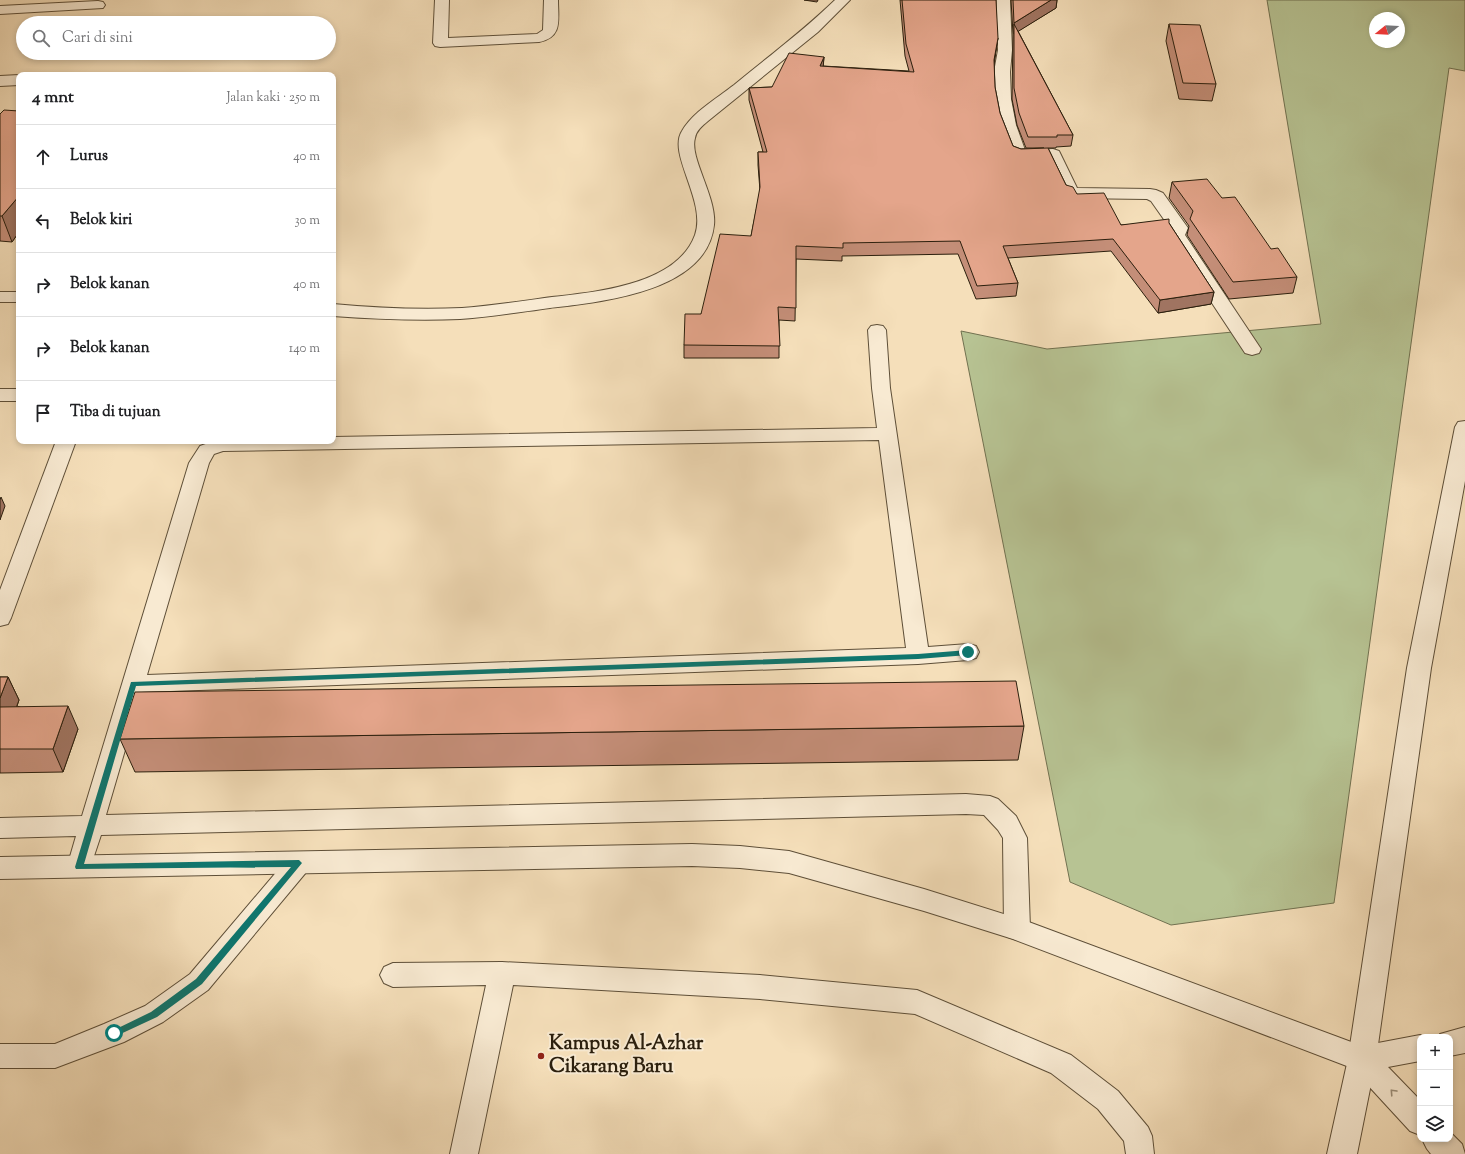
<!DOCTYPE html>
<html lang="id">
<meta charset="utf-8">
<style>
body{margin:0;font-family:"Sorts Mill Goudy",serif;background:#f6f6f6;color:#202124}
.controls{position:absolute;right:12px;bottom:12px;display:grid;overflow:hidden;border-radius:8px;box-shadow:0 2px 6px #0003}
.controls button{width:36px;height:36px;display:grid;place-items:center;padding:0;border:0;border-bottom:1px solid #e0e0e0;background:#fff;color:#202124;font:20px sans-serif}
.compass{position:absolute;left:1369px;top:12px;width:36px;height:36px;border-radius:50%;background:#fff;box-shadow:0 2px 6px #0003;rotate:252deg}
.stop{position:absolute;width:12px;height:12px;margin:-9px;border:3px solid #0f766e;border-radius:50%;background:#fff}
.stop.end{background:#0f766e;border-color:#fff;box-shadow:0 1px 4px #0008}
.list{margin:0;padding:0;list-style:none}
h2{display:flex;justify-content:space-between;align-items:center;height:52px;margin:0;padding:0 16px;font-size:17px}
h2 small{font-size:13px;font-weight:400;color:#757577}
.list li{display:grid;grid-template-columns:26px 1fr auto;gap:12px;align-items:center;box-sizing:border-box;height:64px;padding:0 16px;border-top:1px solid #e0e0e0}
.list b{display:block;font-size:15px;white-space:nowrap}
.list em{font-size:13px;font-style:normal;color:#757577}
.icon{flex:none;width:22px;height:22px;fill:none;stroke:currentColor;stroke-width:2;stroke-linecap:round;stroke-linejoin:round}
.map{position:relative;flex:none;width:1465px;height:1154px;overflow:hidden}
.search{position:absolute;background:#fff;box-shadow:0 2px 6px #0003;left:16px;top:16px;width:320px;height:44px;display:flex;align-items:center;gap:10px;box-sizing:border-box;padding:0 14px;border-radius:22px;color:#757577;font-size:15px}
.panel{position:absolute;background:#fff;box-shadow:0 2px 6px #0003;left:16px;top:72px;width:320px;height:372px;border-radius:8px}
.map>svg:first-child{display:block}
</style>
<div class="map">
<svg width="1465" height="1154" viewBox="0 0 1465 1154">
<rect width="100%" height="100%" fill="#f5dfba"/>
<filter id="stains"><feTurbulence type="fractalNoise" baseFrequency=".005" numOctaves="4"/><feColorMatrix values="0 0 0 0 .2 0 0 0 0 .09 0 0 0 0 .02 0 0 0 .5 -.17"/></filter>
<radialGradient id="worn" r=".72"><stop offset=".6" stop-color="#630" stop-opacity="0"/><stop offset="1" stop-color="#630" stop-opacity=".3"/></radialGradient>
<path fill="#b7c393" stroke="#717150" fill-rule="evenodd" d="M1267 0H1465V71L1449 68 1334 903 1171 925 1070 882 961 331 1047 349 1321 324ZM1375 18H1399V42H1375Z"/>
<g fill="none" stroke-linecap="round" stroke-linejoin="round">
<defs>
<g id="service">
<path d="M877 325 883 326 886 330 890 388 928 647 968 644 976 646 979 652 976 658 968 660 918 664 142 692 106 815 966 794 990 796 998 799 1016 816 1027 838 1030 929 1026 937 1017 940 1008 937 1004 929 1003 838 998 830 984 815 966 814 101 835 88 874 79 877 70 874 67 867 76 836 0 838V818L82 816 189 463 200 446 214 441H333V437L877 428 872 388 868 330 871 326ZM879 440 906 648 147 675 209 463 214 454 223 451Z"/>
<rect x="0" y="389" width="19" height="12"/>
<polygon points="56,441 76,441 11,618 8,624 0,626 0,590"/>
<polygon points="299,853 308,856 311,863 308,870 208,990 163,1022 124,1042 55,1068 0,1068 0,1044 55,1044 104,1024 145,1006 190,974 290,856"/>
<polygon points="502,962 760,975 917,990 1071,1055 1118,1091 1148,1127 1152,1136 1154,1154 1126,1154 1124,1141 1098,1109 1051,1073 915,1014 760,999 513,985 478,1154 450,1154 486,985 393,987 384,983 380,975 384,967 393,963"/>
</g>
<g id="minor">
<path d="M435 0H449L448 38 537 34 543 30 544 0H558C558 20 563 37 539 42L440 47 435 46 433 43Z"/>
<path d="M835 0H850L818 32 708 121C702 126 696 131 695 138 689 158 717 197 714 225 707 292 601 302 550 308 520 312 490 317 460 319 418 321 375 319 333 316V304C376 308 419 310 462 308 492 306 522 301 552 297 596 292 677 285 695 235 707 201 667 154 682 131 693 112 716 99 734 85 768 57 803 31 835 0Z"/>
<polygon points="996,0 1010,0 1012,50 1010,72 1011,99 1016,125 1025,150 1053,149 1059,151 1077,188 1150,189 1156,190 1163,193 1188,228 1185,235 1261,349 1259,353 1252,355 1245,353 1167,235 1170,228 1151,201 1147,199 1071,198 1065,197 1047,159 1019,160 1013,158 1000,125 995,99 994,72 998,50"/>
<polygon points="98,1 103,2 105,5 103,8 0,14 0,6"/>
<polygon points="19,75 19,85 0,86 0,76"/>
<rect x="0" y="292" width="19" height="10"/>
<polygon points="1465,421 1465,481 1431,668 1376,1059 1357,1154 1327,1154 1348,1059 1407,668 1455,427 1458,422"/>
</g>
<g id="tertiary">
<polygon points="692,844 740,846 789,851 924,889 1026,921 1362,1046 1420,1035 1425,1037 1420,1037 1420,1061 1388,1067 1420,1100 1420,1135 1410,1131 1352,1068 1013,939 924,911 789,873 740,868 692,866 0,879 0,857"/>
<polygon points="1465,1027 1465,1053 1450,1056 1450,1037 1439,1037 1440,1034"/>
<polygon points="1450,1132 1462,1144 1465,1154 1431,1154 1427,1149 1422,1139 1450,1139"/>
</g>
</defs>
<use href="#service" stroke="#5e4f38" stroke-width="2"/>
<use href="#minor" stroke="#5e4f38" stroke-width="2"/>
<use href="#tertiary" stroke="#5e4f38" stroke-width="2"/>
<use href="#service" fill="#f8ead2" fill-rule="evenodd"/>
<use href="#minor" fill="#f8ead2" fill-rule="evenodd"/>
<use href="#tertiary" fill="#f8ead2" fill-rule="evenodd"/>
</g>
<g fill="#c48e78" stroke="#2b1f0d">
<polygon points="804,0 818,0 817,2"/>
<polygon points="900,0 996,0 996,50 994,63 995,87 1000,113 1013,146 1021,149 1044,148 1026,148 1017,125 1012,99 1013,34 1011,0 1057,0 1056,8 1018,31 1073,135 1071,146 1056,147 1056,148 1048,148 1066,185 1077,194 1121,225 1169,223 1214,292 1211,304 1158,313 1111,251 1008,258 1018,283 1016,296 976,299 958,254 842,256 842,261 796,259 795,321 779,320 779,358 684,358 684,345 701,314 751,236 760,191 758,165 758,152 763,152 749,100 749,88 772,87 824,57 823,66 909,71 905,56"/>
<polygon points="1169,24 1216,84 1212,101 1179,99 1166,41"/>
<polygon points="19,111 19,232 12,242 0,241 0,114"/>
<polygon points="1172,182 1222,198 1297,277 1293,293 1229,299 1187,235 1189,226 1169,198"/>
<polygon points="0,677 8,677 19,700 17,706 78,729 63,772 0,773"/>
<polygon points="1024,726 1018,760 135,772 120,739"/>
</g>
<g fill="#a07461" stroke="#2b1f0d">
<polygon points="1051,0 1057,0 1056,8 1014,34 1014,23"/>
<polygon points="998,38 996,50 993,72 994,60"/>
<polygon points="824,57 823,69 820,66"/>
<polygon points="19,196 19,232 12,242 2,216"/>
<polygon points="1214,292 1211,304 1158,313 1160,300"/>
<polygon points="1,497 5,506 0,520 0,500"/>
<polygon points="8,677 19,700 8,730 0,713 0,698"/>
<polygon points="68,706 78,729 63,772 53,749"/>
</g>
<g fill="#e4a58b" stroke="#2b1f0d">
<polygon points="902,0 996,0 998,38 994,60 995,87 1000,113 1013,146 1021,149 1048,148 1066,185 1073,187 1077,194 1104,193 1121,225 1169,219 1169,223 1214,292 1160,300 1113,239 1003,246 1018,283 977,286 960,241 843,243 843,248 796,246 796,308 778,307 780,346 684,345 685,314 701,314 720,234 751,236 760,187 758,152 767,152 749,88 772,87 789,53 824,57 820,66 914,72 906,44"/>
<polygon points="1013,0 1051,0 1014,23"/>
<polygon points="1014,24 1073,135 1057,135 1057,137 1028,137 1019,113 1014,88"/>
<polygon points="1169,24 1200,25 1216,84 1183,83"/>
<polygon points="4,110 19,111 19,196 2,216 0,216 0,114"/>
<polygon points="1207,179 1222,198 1235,197 1271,249 1278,248 1297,277 1233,282 1190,219 1193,211 1172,182"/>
<polygon points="0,677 8,677 0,698"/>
<polygon points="1016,681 1024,726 120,739 135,692"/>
<polygon points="68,706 53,749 0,749 0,707"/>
</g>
<defs><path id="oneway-chevron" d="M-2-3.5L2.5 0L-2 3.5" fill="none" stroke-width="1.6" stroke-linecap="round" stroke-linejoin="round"/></defs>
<use stroke="#9c8f79" href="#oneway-chevron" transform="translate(1393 1092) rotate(-133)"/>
<polygon fill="#0f766e" points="968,650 972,652 968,655 918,659 136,686 84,864 299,860 302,863 202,984 157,1017 114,1037 110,1033 112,1031 151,1012 196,979 291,867 76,869 75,867 131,682 918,654"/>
<circle fill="#8f2418" stroke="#f8ead2" stroke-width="1.5" cx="541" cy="1056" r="4"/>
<g text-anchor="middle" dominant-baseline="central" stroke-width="4" stroke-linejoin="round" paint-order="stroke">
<g font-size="20" font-weight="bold" fill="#2b1f0d" stroke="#f8ead2" text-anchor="start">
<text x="549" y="1044">Kampus Al-Azhar<tspan x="549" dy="23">Cikarang Baru</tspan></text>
</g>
</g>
<rect width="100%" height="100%" filter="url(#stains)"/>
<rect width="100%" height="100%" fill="url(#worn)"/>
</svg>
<div class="controls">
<button>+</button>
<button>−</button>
<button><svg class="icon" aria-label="layers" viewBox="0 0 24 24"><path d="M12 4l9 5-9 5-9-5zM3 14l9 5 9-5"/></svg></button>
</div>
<svg class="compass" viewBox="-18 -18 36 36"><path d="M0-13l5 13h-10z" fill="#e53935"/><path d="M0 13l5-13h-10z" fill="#757577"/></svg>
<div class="stop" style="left:114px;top:1033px"></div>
<div class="stop end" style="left:968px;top:652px"></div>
<div class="search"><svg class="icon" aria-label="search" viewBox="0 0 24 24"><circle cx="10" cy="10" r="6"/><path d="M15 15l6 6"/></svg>Cari di sini</div>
<section class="panel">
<h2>4 mnt<small>Jalan kaki · 250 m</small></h2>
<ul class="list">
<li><svg class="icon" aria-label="ahead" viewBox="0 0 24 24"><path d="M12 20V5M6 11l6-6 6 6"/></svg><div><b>Lurus</b></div><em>40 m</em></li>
<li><svg class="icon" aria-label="left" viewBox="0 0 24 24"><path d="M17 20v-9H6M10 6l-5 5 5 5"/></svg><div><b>Belok kiri</b></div><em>30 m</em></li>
<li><svg class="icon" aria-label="right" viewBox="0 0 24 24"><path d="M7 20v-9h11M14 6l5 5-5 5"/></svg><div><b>Belok kanan</b></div><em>40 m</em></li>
<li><svg class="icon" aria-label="right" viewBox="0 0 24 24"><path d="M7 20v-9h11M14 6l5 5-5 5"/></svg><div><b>Belok kanan</b></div><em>140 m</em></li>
<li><svg class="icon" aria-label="arrive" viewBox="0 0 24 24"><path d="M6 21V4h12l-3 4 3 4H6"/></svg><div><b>Tiba di tujuan</b></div></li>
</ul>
</section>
</div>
